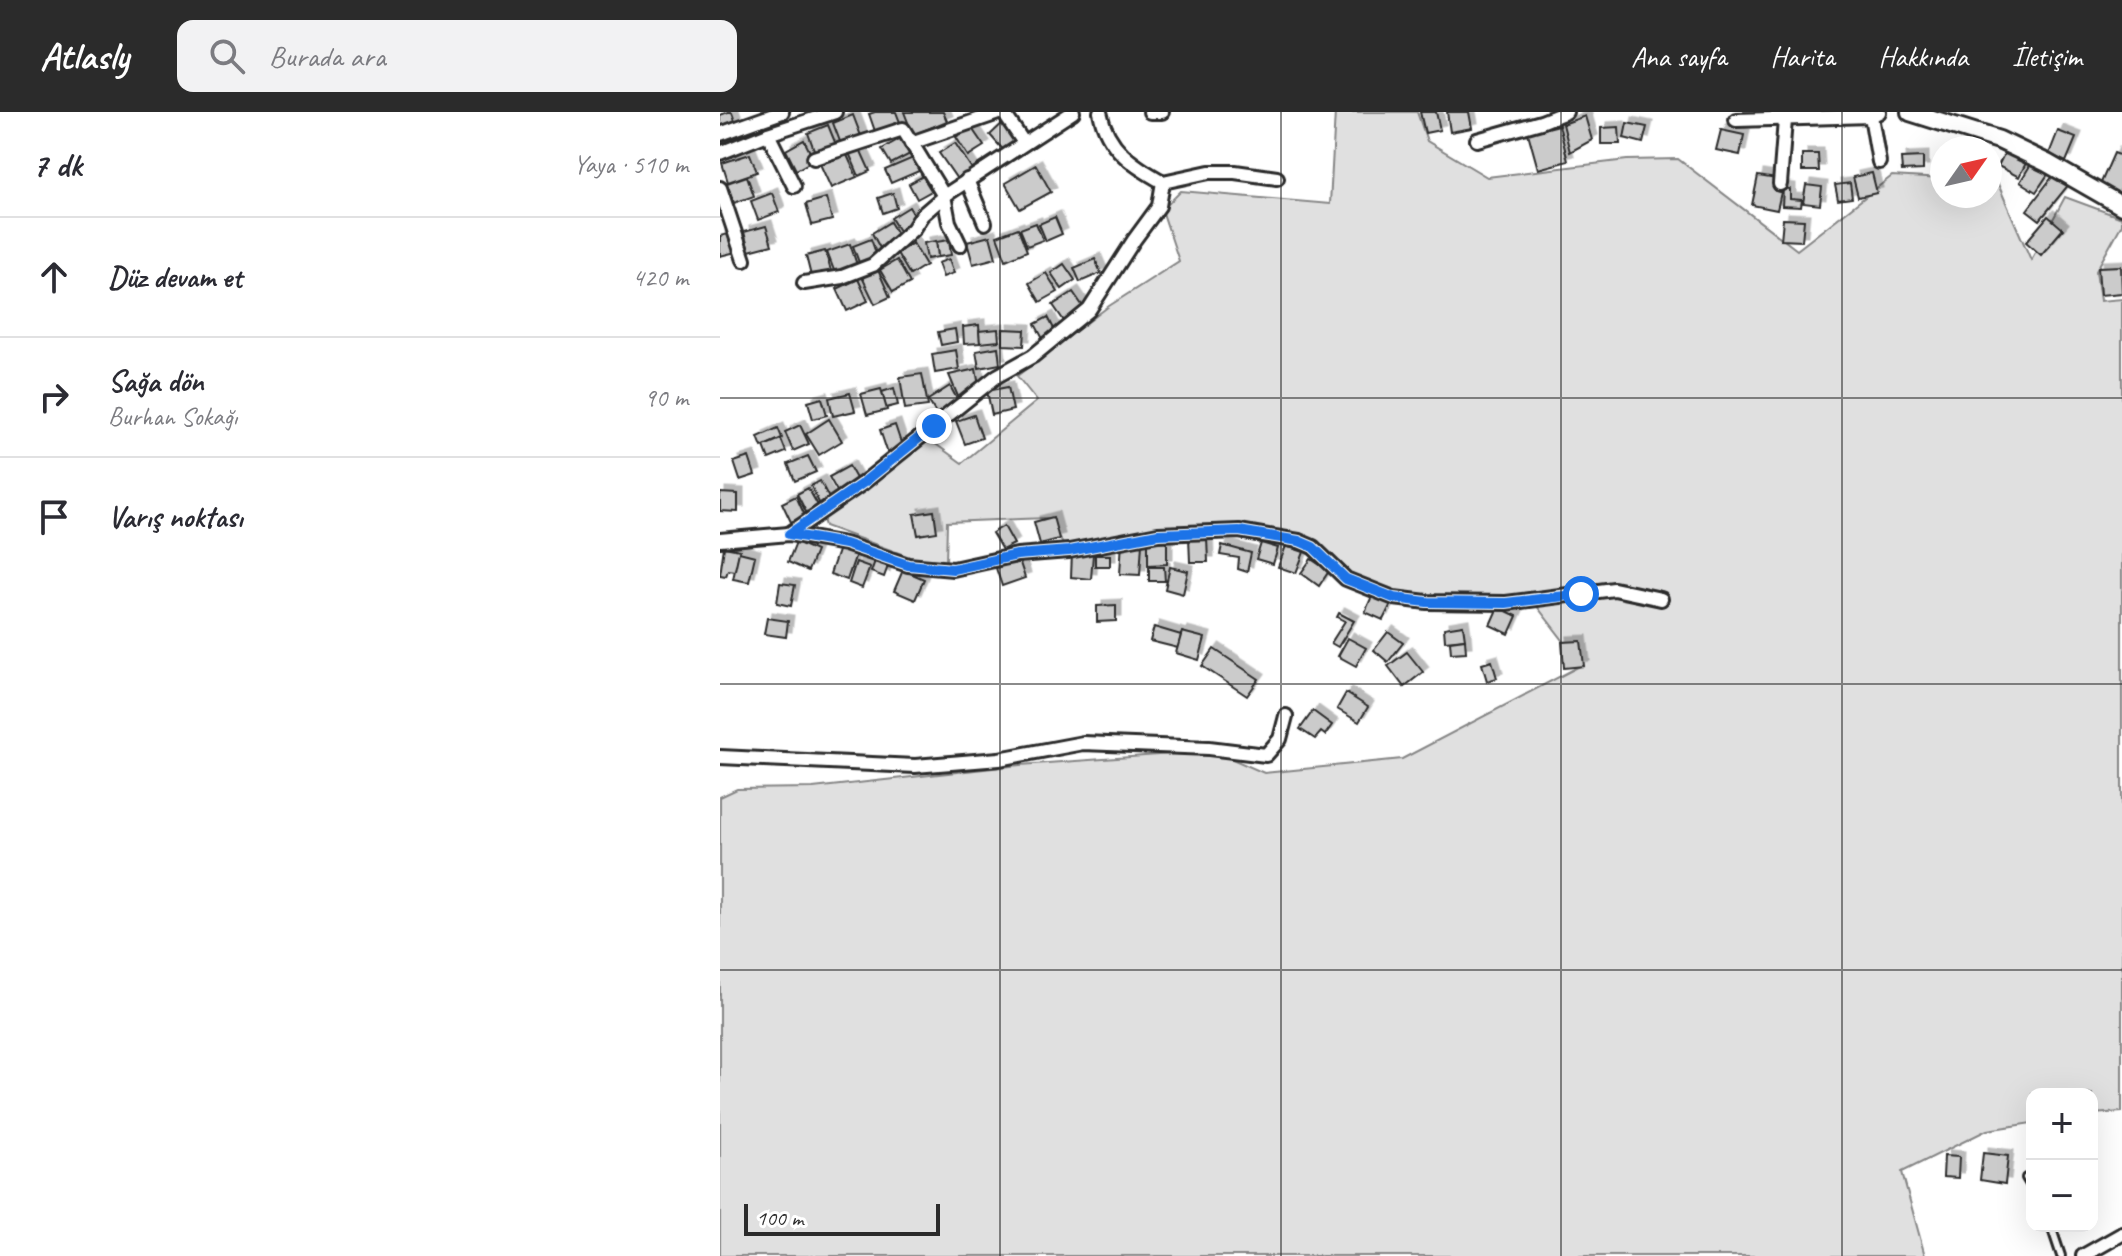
<!DOCTYPE html>
<html lang="tr">
<meta charset="utf-8">
<style>
body{margin:0;font-family:Caveat,sans-serif;background:#f2f2f3;color:#2b2b33}
.controls{position:absolute;right:24px;bottom:24px;display:grid;overflow:hidden;border-radius:16px;box-shadow:0 8px 32px #0002}
.controls button{width:72px;height:72px;display:grid;place-items:center;padding:0;border:0;border-bottom:2px solid #e1e1e2;background:#fff;color:#2b2b33;font:40px sans-serif}
.compass{position:absolute;left:1210px;top:24px;width:72px;height:72px;border-radius:50%;background:#fff;box-shadow:0 8px 32px #0002;rotate:56deg}
.scale{position:absolute;left:24px;bottom:20px;width:196px;box-sizing:border-box;padding-left:8px;border:4px solid #2b2b2b;border-top:0;font-size:22px;line-height:28px;white-space:nowrap;color:#2b2b2b;-webkit-text-stroke:6px #fff;paint-order:stroke}
.stop{position:absolute;width:24px;height:24px;margin:-18px;border:6px solid #1a73e8;border-radius:50%;background:#fff}
.stop.end{background:#1a73e8;border-color:#fff;box-shadow:0 2px 8px #0008}
.list{margin:0;padding:0;list-style:none}
h2{display:flex;justify-content:space-between;align-items:center;height:104px;margin:0;padding:0 32px;font-size:34px}
h2 small{font-size:26px;font-weight:400;color:#7c7c81}
.list li{display:grid;grid-template-columns:52px 1fr auto;gap:24px;align-items:center;box-sizing:border-box;height:120px;padding:0 32px;border-top:2px solid #e1e1e2}
.list b{display:block;font-size:30px;white-space:nowrap}
.list p{margin:0;font-size:26px;white-space:nowrap;color:#7c7c81}
.list em{font-size:26px;font-style:normal;color:#7c7c81}
.icon{flex:none;width:44px;height:44px;fill:none;stroke:currentColor;stroke-width:2;stroke-linecap:round;stroke-linejoin:round}
.map{position:relative;flex:none;width:1402px;height:1144px;overflow:hidden}
header{display:flex;align-items:center;gap:48px;box-sizing:border-box;height:112px;padding:0 40px;background:#2b2b2b;color:#fff}
header strong{font-size:38px}
nav{display:flex;gap:44px;margin-inline-start:auto;font-size:28px}
.search{width:560px;height:72px;background:#f2f2f3;display:flex;align-items:center;gap:20px;box-sizing:border-box;padding:0 28px;border-radius:16px;color:#7c7c81;font-size:30px}
main{display:flex}
aside{flex:1;background:#fff}
.map>svg:first-child{display:block}
</style>
<header>
<strong>Atlasly</strong>
<div class="search"><svg class="icon" aria-label="search" viewBox="0 0 24 24"><circle cx="10" cy="10" r="6"/><path d="M15 15l6 6"/></svg>Burada ara</div>
<nav><a>Ana sayfa</a><a>Harita</a><a>Hakkında</a><a>İletişim</a></nav>
</header>
<main>
<aside>
<h2>7 dk<small>Yaya · 510 m</small></h2>
<ul class="list">
<li><svg class="icon" aria-label="ahead" viewBox="0 0 24 24"><path d="M12 20V5M6 11l6-6 6 6"/></svg><div><b>Düz devam et</b></div><em>420 m</em></li>
<li><svg class="icon" aria-label="right" viewBox="0 0 24 24"><path d="M7 20v-9h11M14 6l5 5-5 5"/></svg><div><b>Sağa dön</b><p>Burhan Sokağı</p></div><em>90 m</em></li>
<li><svg class="icon" aria-label="arrive" viewBox="0 0 24 24"><path d="M6 21V4h12l-3 4 3 4H6"/></svg><div><b>Varış noktası</b></div></li>
</ul>
</aside>
<div class="map">
<svg width="1402" height="1144" viewBox="0 0 1402 1144">
<defs>
<filter id="shadow"><feDropShadow dx="5.5" dy="-5.5" stdDeviation="0" flood-color="#0004"/></filter>
</defs>
<rect width="100%" height="100%" fill="#fff"/>
<filter id="ink" filterUnits="userSpaceOnUse"><feTurbulence type="fractalNoise" baseFrequency=".0125" numOctaves="2"/><feDisplacementMap in="SourceGraphic" scale="16" xChannelSelector="R" yChannelSelector="G"/><feConvolveMatrix kernelMatrix="1 2 1 2 8 2 1 2 1" color-interpolation-filters="sRGB"/></filter>
<g filter="url(#ink)">
<polygon fill="#e0e0e0" stroke="#868686" stroke-width="2" points="615,0 697,0 707,29 767,65 907,48 958,47 1077,138 1172,64 1222,67 1222,84 1270,84 1270,71 1278,72 1311,148 1345,85 1402,106 1402,112 1376,159 1380,189 1402,187 1402,1000 1372,1002 1372,982 1312,982 1312,1011 1267,1018 1182,1060 1205,1144 0,1144 0,685 17,677 93,676 300,653 494,639 544,661 682,647 862,553 809,484 733,488 662,485 559,425 462,420 343,432 327,406 227,410 226,451 198,448 105,414 101,401 203,323 242,351 317,289 297,264 389,194 459,149 442,98 461,79 610,92"/>
<g fill="none" stroke-linecap="round" stroke-linejoin="round">
<polyline stroke="#7e7e7e" stroke-width="4" points="0,33 19,27"/>
</g>
<g fill="#cbcbcb" stroke="#2b2b2b" stroke-width="2" filter="url(#shadow)">
<polygon points="8,0 12,0 16,11 0,17 0,3"/>
<polygon points="155,0 176,0 181,13 156,22 149,2"/>
<polygon points="184,0 223,0 227,9 193,23"/>
<polygon points="700,0 716,0 720,18 705,21"/>
<polygon points="727,0 749,0 752,16 730,20"/>
<polygon points="133,3 141,24 121,32 113,11"/>
<polygon points="865,4 872,28 850,40 843,12"/>
<polygon points="285,9 301,28 286,41 270,23"/>
<polygon points="907,11 927,15 923,31 904,26"/>
<polygon points="108,13 117,35 96,43 88,21"/>
<polygon points="839,13 848,49 818,57 808,21"/>
<polygon points="251,15 264,34 248,44 236,25"/>
<polygon points="899,15 900,32 881,32 881,16"/>
<polygon points="1001,18 1024,23 1020,43 996,38"/>
<polygon points="1338,19 1356,26 1346,50 1329,42"/>
<polygon points="183,25 192,41 171,52 162,37"/>
<polygon points="84,28 94,48 76,58 66,38"/>
<polygon points="235,31 254,60 239,70 219,41"/>
<polygon points="140,37 150,59 139,64 129,41"/>
<polygon points="1285,40 1306,51 1299,65 1278,54"/>
<polygon points="126,41 137,65 111,76 100,52"/>
<polygon points="1394,41 1402,44 1402,75 1399,81 1380,73"/>
<polygon points="30,42 37,60 8,70 2,51"/>
<polygon points="1082,42 1098,42 1099,59 1082,59"/>
<polygon points="1203,45 1203,58 1182,59 1181,46"/>
<polygon points="193,46 199,59 171,71 165,58"/>
<polygon points="1311,52 1328,62 1316,80 1300,70"/>
<polygon points="316,53 331,80 300,97 285,71"/>
<polygon points="1336,60 1350,71 1320,108 1307,98"/>
<polygon points="1152,61 1157,81 1138,85 1133,65"/>
<polygon points="205,63 213,78 197,87 189,72"/>
<polygon points="27,64 34,84 14,91 7,71"/>
<polygon points="1038,64 1057,67 1055,79 1061,80 1057,98 1032,93"/>
<polygon points="1130,71 1132,86 1118,88 1115,73"/>
<polygon points="1086,73 1102,75 1100,93 1083,91"/>
<polygon points="1063,76 1070,77 1070,87 1082,88 1081,95 1062,94"/>
<polygon points="52,81 59,100 38,108 31,89"/>
<polygon points="173,81 177,96 163,101 158,86"/>
<polygon points="106,86 112,108 92,113 86,92"/>
<polygon points="189,95 197,108 179,119 171,106"/>
<polygon points="1328,104 1343,117 1321,143 1306,130"/>
<polygon points="335,105 342,122 326,129 319,112"/>
<polygon points="1063,107 1084,108 1082,129 1061,128"/>
<polygon points="170,110 180,127 161,138 152,121"/>
<polygon points="316,111 323,128 307,134 300,117"/>
<polygon points="46,114 52,133 29,139 24,120"/>
<polygon points="298,116 307,139 286,148 277,124"/>
<polygon points="12,121 16,140 0,144 0,124"/>
<polygon points="270,124 276,146 253,152 247,130"/>
<polygon points="151,127 158,147 140,153 133,134"/>
<polygon points="229,128 231,143 218,145 216,130"/>
<polygon points="216,129 218,145 207,147 204,131"/>
<polygon points="193,131 206,153 190,163 177,141"/>
<polygon points="130,132 137,153 115,161 107,140"/>
<polygon points="105,139 111,159 91,164 86,144"/>
<polygon points="229,147 234,161 223,165 218,151"/>
<polygon points="375,147 381,161 360,170 354,156"/>
<polygon points="177,148 190,171 173,180 160,158"/>
<polygon points="344,152 355,168 342,177 331,161"/>
<polygon points="1401,154 1402,181 1380,183 1378,155"/>
<polygon points="158,158 170,185 155,192 142,165"/>
<polygon points="326,161 338,180 320,190 309,171"/>
<polygon points="138,167 148,189 127,199 117,177"/>
<polygon points="353,180 364,196 344,209 333,193"/>
<polygon points="328,205 336,221 323,227 315,212"/>
<polygon points="259,213 260,231 244,232 243,215"/>
<polygon points="235,217 237,230 221,233 218,220"/>
<polygon points="278,217 279,229 260,231 259,219"/>
<polygon points="283,217 305,218 304,234 283,233"/>
<polygon points="278,235 280,252 259,256 256,239"/>
<polygon points="236,238 239,257 215,261 212,242"/>
<polygon points="256,257 259,274 239,287 229,263"/>
<polygon points="202,262 208,294 185,297 180,265"/>
<polygon points="230,274 238,289 217,303 208,288"/>
<polygon points="288,275 293,298 272,303 267,279"/>
<polygon points="174,276 178,293 166,296 162,280"/>
<polygon points="161,277 167,298 147,303 141,282"/>
<polygon points="130,281 135,299 113,304 109,286"/>
<polygon points="102,286 107,303 93,307 88,290"/>
<polygon points="254,303 262,326 245,332 236,309"/>
<polygon points="109,307 122,329 99,343 86,322"/>
<polygon points="80,313 89,332 73,339 65,320"/>
<polygon points="175,313 183,337 168,342 160,318"/>
<polygon points="58,316 62,326 42,335 38,325"/>
<polygon points="61,327 66,340 49,347 44,334"/>
<polygon points="88,344 96,360 75,369 68,352"/>
<polygon points="29,345 35,363 20,368 14,350"/>
<polygon points="129,354 139,372 119,383 109,365"/>
<polygon points="100,369 111,390 101,395 91,374"/>
<polygon points="88,376 100,397 88,404 77,382"/>
<polygon points="0,381 18,382 18,400 0,399"/>
<polygon points="76,384 85,404 71,410 62,391"/>
<polygon points="214,399 217,420 198,423 194,402"/>
<polygon points="333,405 339,427 320,432 314,410"/>
<polygon points="284,414 294,432 282,438 272,421"/>
<polygon points="469,425 487,425 488,450 470,450"/>
<polygon points="402,429 422,431 420,463 400,462"/>
<polygon points="428,429 447,429 447,452 428,453"/>
<polygon points="76,430 96,439 88,459 68,450"/>
<polygon points="541,431 558,436 553,452 536,447"/>
<polygon points="502,433 531,441 527,460 518,457 519,446 500,443"/>
<polygon points="566,434 584,440 576,461 558,455"/>
<polygon points="4,435 20,438 15,459 8,458 6,464 0,463"/>
<polygon points="119,436 136,442 127,468 110,462"/>
<polygon points="19,440 35,444 29,470 13,467"/>
<polygon points="352,441 373,442 371,467 351,465"/>
<rect x="375" y="443" width="15" height="11"/>
<polygon points="591,447 609,459 599,474 581,461"/>
<polygon points="299,448 305,466 282,474 276,456"/>
<polygon points="155,449 168,454 164,465 151,460"/>
<polygon points="136,450 150,455 142,476 129,471"/>
<polygon points="429,455 444,455 445,469 429,469"/>
<polygon points="450,455 468,459 463,482 445,477"/>
<polygon points="183,458 204,467 195,488 174,479"/>
<polygon points="60,471 75,473 71,494 57,491"/>
<polygon points="652,484 671,492 663,508 645,500"/>
<polygon points="396,493 396,509 377,510 377,494"/>
<polygon points="778,495 797,504 789,522 770,513"/>
<polygon points="619,501 634,509 618,535 611,531 625,509 617,505"/>
<polygon points="47,506 68,509 66,525 44,522"/>
<polygon points="743,513 745,527 725,529 724,516"/>
<polygon points="434,515 461,523 458,536 430,529"/>
<polygon points="462,520 485,526 479,548 456,541"/>
<polygon points="668,520 683,531 668,550 654,538"/>
<polygon points="628,526 646,536 636,554 618,544"/>
<polygon points="745,527 746,540 731,541 730,529"/>
<polygon points="861,529 864,554 844,556 842,530"/>
<polygon points="494,537 539,567 527,584 482,554"/>
<polygon points="687,540 703,560 684,575 668,554"/>
<polygon points="772,549 777,566 767,569 762,552"/>
<polygon points="626,581 648,595 639,610 617,597"/>
<polygon points="593,599 612,613 605,623 601,620 595,627 580,617"/>
<polygon points="1263,1041 1288,1044 1285,1072 1260,1068"/>
<polygon points="1224,1044 1239,1045 1238,1066 1223,1065"/>
</g>
<g fill="none" stroke-linecap="round" stroke-linejoin="round">
<defs>
<g id="lane">
<polyline points="1306,1066 1312,1076"/>
<polyline points="1331,1114 1341,1144"/>
</g>
<g id="street">
<polyline points="283,0 304,31"/>
<path d="M380 0C387 36 412 53 443 70L489 60H515L557 66"/>
<polyline points="430,0 442,0"/>
<polyline points="1151,4 1159,50"/>
<polyline points="1016,8 1151,4 1159,0"/>
<polyline points="0,22 62,0"/>
<polyline points="48,22 74,74"/>
<polyline points="757,28 821,10 846,0"/>
<polyline points="191,31 281,0"/>
<polyline points="0,41 48,22 115,0"/>
<polyline points="94,46 183,17 224,84 229,110 240,133"/>
<polyline points="247,68 265,111"/>
<polyline points="1060,72 1065,8"/>
<polyline points="0,76 24,148"/>
<polyline points="84,171 122,165 153,153 193,117 202,103 224,84 353,0"/>
<polyline points="69,422 143,371 277,264 313,244 369,198 414,128 439,94 443,70"/>
<polyline points="0,428 69,422 125,432 188,453 233,457 297,443 349,439 438,422 519,419 579,429 593,435 626,467 674,486 707,490 786,491 894,477 941,487"/>
<polyline points="0,645 195,654 279,647 363,631 489,636 546,643 560,627 566,604"/>
<polyline points="1363,1144 1402,1122"/>
</g>
<polyline id="secondary" points="1190,0 1279,28 1327,51 1402,94"/>
</defs>
<use href="#lane" stroke="#2b2b2b" stroke-width="12"/>
<use href="#street" stroke="#2b2b2b" stroke-width="18"/>
<use href="#secondary" stroke="#2b2b2b" stroke-width="22"/>
<use href="#lane" stroke="#fff" stroke-width="6"/>
<use href="#street" stroke="#fff" stroke-width="12"/>
<use href="#secondary" stroke="#fff" stroke-width="16"/>
</g>
</g>
<g fill="none" stroke-linecap="round" stroke-linejoin="round" filter="url(#ink)">
<polyline stroke="#1a73e8" stroke-width="10" points="214,314 143,371 69,422 125,432 188,453 233,457 297,443 349,439 438,422 519,419 579,429 593,435 626,467 674,486 707,490 786,491 861,482"/>
</g>
<path fill="none" stroke="#2b2b2b" stroke-width="2" stroke-opacity="0.55" d="M280 0V1144M561 0V1144M841 0V1144M1122 0V1144M0 286H1402M0 572H1402M0 858H1402"/>
</svg>
<div class="controls">
<button>+</button>
<button>−</button>
</div>
<svg class="compass" viewBox="-18 -18 36 36"><path d="M0-13l5 13h-10z" fill="#e53935"/><path d="M0 13l5-13h-10z" fill="#7c7c81"/></svg>
<div class="scale">100 m</div>
<div class="stop" style="left:861px;top:482px"></div>
<div class="stop end" style="left:214px;top:314px"></div>
</div>
</main>
